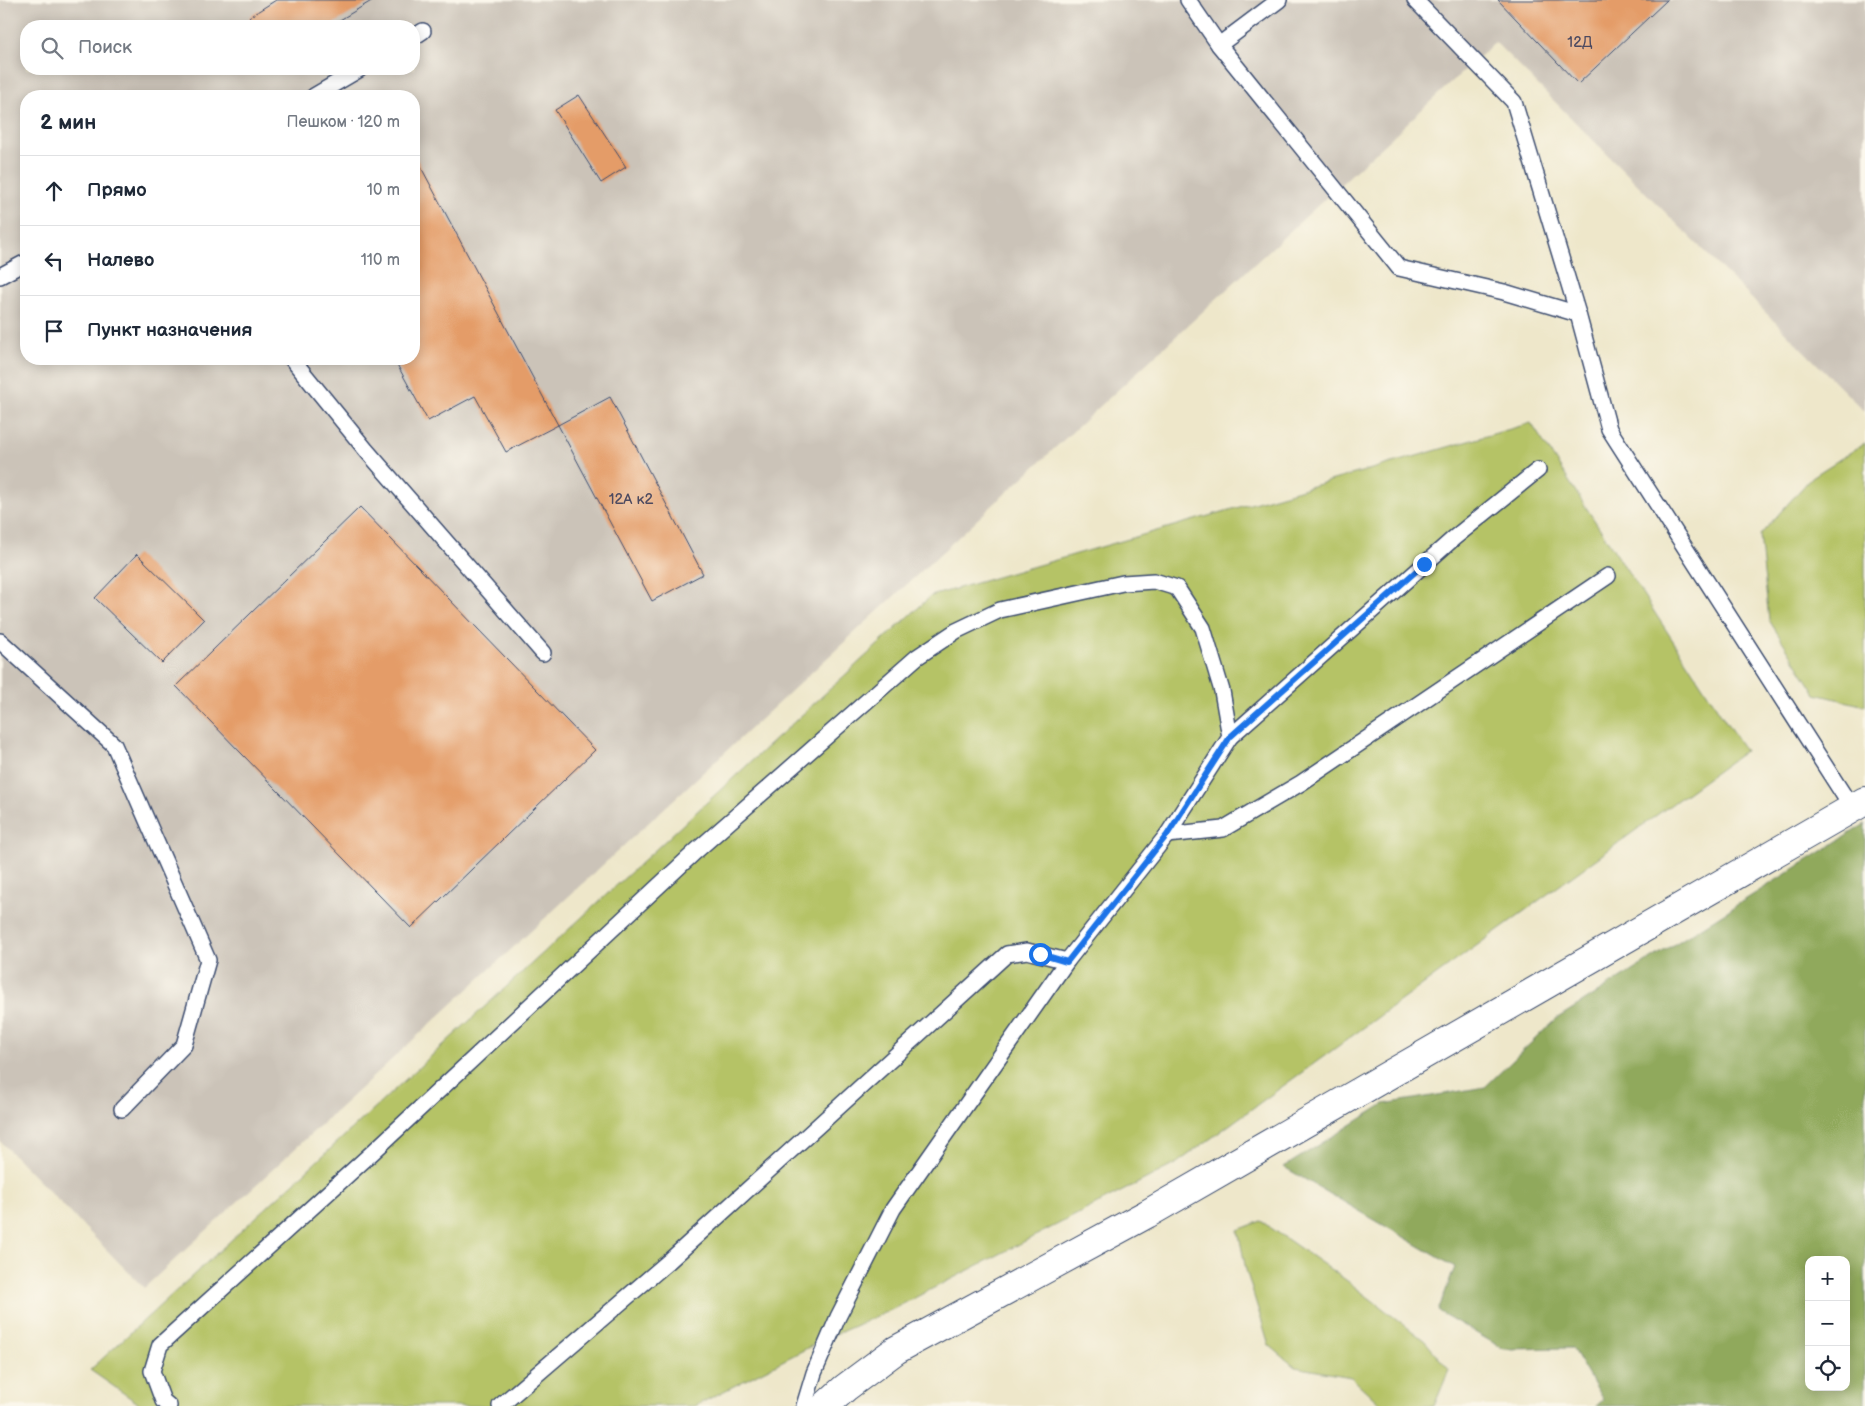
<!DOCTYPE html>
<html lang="ru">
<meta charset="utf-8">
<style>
body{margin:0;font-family:"Balsamiq Sans",sans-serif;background:#f2f2f3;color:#1f2937}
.controls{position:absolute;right:15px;bottom:15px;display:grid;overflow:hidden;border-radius:10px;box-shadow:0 2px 12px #0003}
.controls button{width:45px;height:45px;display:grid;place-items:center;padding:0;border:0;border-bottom:1px solid #e0e1e3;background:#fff;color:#1f2937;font:25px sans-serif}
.stop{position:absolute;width:15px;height:15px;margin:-11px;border:4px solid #1a73e8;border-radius:50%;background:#fff}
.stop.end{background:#1a73e8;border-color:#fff;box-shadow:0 1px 5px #0008}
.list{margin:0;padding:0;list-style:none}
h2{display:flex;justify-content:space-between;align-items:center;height:65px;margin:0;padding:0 20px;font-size:21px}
h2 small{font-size:16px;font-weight:400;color:#747a83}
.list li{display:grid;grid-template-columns:32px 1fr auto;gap:15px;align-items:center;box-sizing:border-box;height:70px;padding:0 20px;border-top:1px solid #e0e1e3}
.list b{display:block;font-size:19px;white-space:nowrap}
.list em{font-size:16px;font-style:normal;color:#747a83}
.icon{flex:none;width:28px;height:28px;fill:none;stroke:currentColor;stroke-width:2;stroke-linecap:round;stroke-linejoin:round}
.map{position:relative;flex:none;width:1865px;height:1406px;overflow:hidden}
.search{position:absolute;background:#fff;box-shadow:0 2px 12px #0003;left:20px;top:20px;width:400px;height:55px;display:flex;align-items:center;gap:12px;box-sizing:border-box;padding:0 18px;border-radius:20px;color:#747a83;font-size:19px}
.panel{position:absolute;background:#fff;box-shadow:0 2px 12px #0003;left:20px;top:90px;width:400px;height:275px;border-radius:20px}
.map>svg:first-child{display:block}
</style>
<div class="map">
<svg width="1865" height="1406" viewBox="0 0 1865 1406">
<rect width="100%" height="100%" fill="#fbf7ec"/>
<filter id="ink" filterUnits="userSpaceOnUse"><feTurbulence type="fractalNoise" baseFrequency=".02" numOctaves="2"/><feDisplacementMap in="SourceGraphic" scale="10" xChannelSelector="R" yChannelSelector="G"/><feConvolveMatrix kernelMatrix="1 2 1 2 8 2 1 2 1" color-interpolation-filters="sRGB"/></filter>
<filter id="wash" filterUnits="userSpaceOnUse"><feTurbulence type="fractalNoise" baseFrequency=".0096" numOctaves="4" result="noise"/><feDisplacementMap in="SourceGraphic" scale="20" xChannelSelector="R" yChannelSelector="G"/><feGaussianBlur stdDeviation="1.12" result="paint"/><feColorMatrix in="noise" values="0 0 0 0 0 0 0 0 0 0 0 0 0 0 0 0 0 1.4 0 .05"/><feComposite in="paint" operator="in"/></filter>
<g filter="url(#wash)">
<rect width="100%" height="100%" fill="#eee7ca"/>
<path fill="#cbc3b8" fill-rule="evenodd" d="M0 0H1865V412L1495 42 144 1288 0 1141ZM26 26H414V69H26ZM26 96H414V359H26Z"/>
<g fill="#b5c366" stroke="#687962">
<polygon points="1531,423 1745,751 1177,1163 893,1309 825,1339 695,1406 142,1406 90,1370 931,596"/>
<polygon points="1865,443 1865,706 1816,694 1769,620 1760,535 1812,477"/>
<polygon points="1261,1221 1346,1280 1425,1341 1449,1370 1434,1406 1382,1406 1351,1377 1295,1367 1269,1345 1246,1270 1238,1230"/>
</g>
<path fill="#90a95b" stroke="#566c5c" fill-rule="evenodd" d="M1865 824V1406H1596L1603 1400 1572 1348 1504 1349 1438 1311 1455 1267 1284 1167 1384 1104 1485 1087 1556 1019ZM1809 1260H1846V1387H1809Z"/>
<g id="blocks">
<g fill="#e49c67">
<polygon points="276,0 373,0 330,26 255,26 249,17"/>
<polygon points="1498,0 1667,0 1578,84"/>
<polygon points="579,95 626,167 601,183 555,110"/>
<polygon points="414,154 558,425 506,452 475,396 428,421 394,359 414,359"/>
<polygon points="610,397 703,574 652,601 558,425"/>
<polygon points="360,507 595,750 411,928 176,686"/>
<polygon points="137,554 204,620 162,663 95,598"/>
</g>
</g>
</g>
<g filter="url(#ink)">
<use href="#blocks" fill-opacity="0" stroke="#3b4b6e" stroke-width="1"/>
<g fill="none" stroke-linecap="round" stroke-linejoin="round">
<defs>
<g id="lane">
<polyline points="1188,0 1219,45 1399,268 1504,292 1578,314"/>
<polyline points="1415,0 1514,102 1578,314 1609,429 1852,808"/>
<polyline points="414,37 423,31"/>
<polyline points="1219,45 1279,0"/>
<polyline points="314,96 360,69"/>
<polyline points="0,276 26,262"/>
<polyline points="292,359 366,450 543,653"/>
<polyline points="0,641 114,745 208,960 184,1045 122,1109"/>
<polyline points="1167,835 1223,829 1301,783 1608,576"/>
<polyline points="169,1406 163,1401 152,1371 160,1345 373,1152 695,852 917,657 956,631 1000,610 1123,583 1154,581 1177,588 1203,628 1222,691 1230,737"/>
<polyline points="500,1406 668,1262 1007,954 1027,951 1067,961"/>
<polyline points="804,1406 814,1373 838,1317 893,1209 1067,961 1167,835 1230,737 1454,538 1538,470"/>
</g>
<polyline id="street" points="825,1406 845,1388 896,1350 1147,1214 1865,801"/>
</defs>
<use href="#lane" stroke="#3b4b6e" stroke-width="18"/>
<use href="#street" stroke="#3b4b6e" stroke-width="30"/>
<use href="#lane" stroke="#fff" stroke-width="15"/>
<use href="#street" stroke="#fff" stroke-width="28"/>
</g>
</g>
<g fill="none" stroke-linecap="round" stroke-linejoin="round" filter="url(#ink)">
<polyline stroke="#1a73e8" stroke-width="6" points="1040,954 1067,962 1167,835 1230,737 1424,564"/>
</g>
<g text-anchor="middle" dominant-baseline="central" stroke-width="5" stroke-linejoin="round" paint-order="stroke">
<g font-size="15" fill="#4d4a60">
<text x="1580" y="42">12Д</text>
<text x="631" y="499">12А к2</text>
</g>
</g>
</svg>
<div class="controls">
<button>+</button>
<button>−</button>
<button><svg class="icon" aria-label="locate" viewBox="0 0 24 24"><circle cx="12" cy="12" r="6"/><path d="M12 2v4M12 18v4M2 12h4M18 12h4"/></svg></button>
</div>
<div class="stop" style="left:1040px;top:954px"></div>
<div class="stop end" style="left:1424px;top:564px"></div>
<div class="search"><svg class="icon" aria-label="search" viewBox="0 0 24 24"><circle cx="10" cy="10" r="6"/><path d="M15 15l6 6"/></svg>Поиск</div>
<section class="panel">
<h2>2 мин<small>Пешком · 120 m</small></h2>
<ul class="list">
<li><svg class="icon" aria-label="ahead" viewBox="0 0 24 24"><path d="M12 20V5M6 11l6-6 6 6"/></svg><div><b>Прямо</b></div><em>10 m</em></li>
<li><svg class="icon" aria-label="left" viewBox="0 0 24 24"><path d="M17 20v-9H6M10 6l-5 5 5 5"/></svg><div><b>Налево</b></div><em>110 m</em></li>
<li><svg class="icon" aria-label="arrive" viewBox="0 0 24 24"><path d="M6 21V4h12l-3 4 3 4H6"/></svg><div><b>Пункт назначения</b></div></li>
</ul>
</section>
</div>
